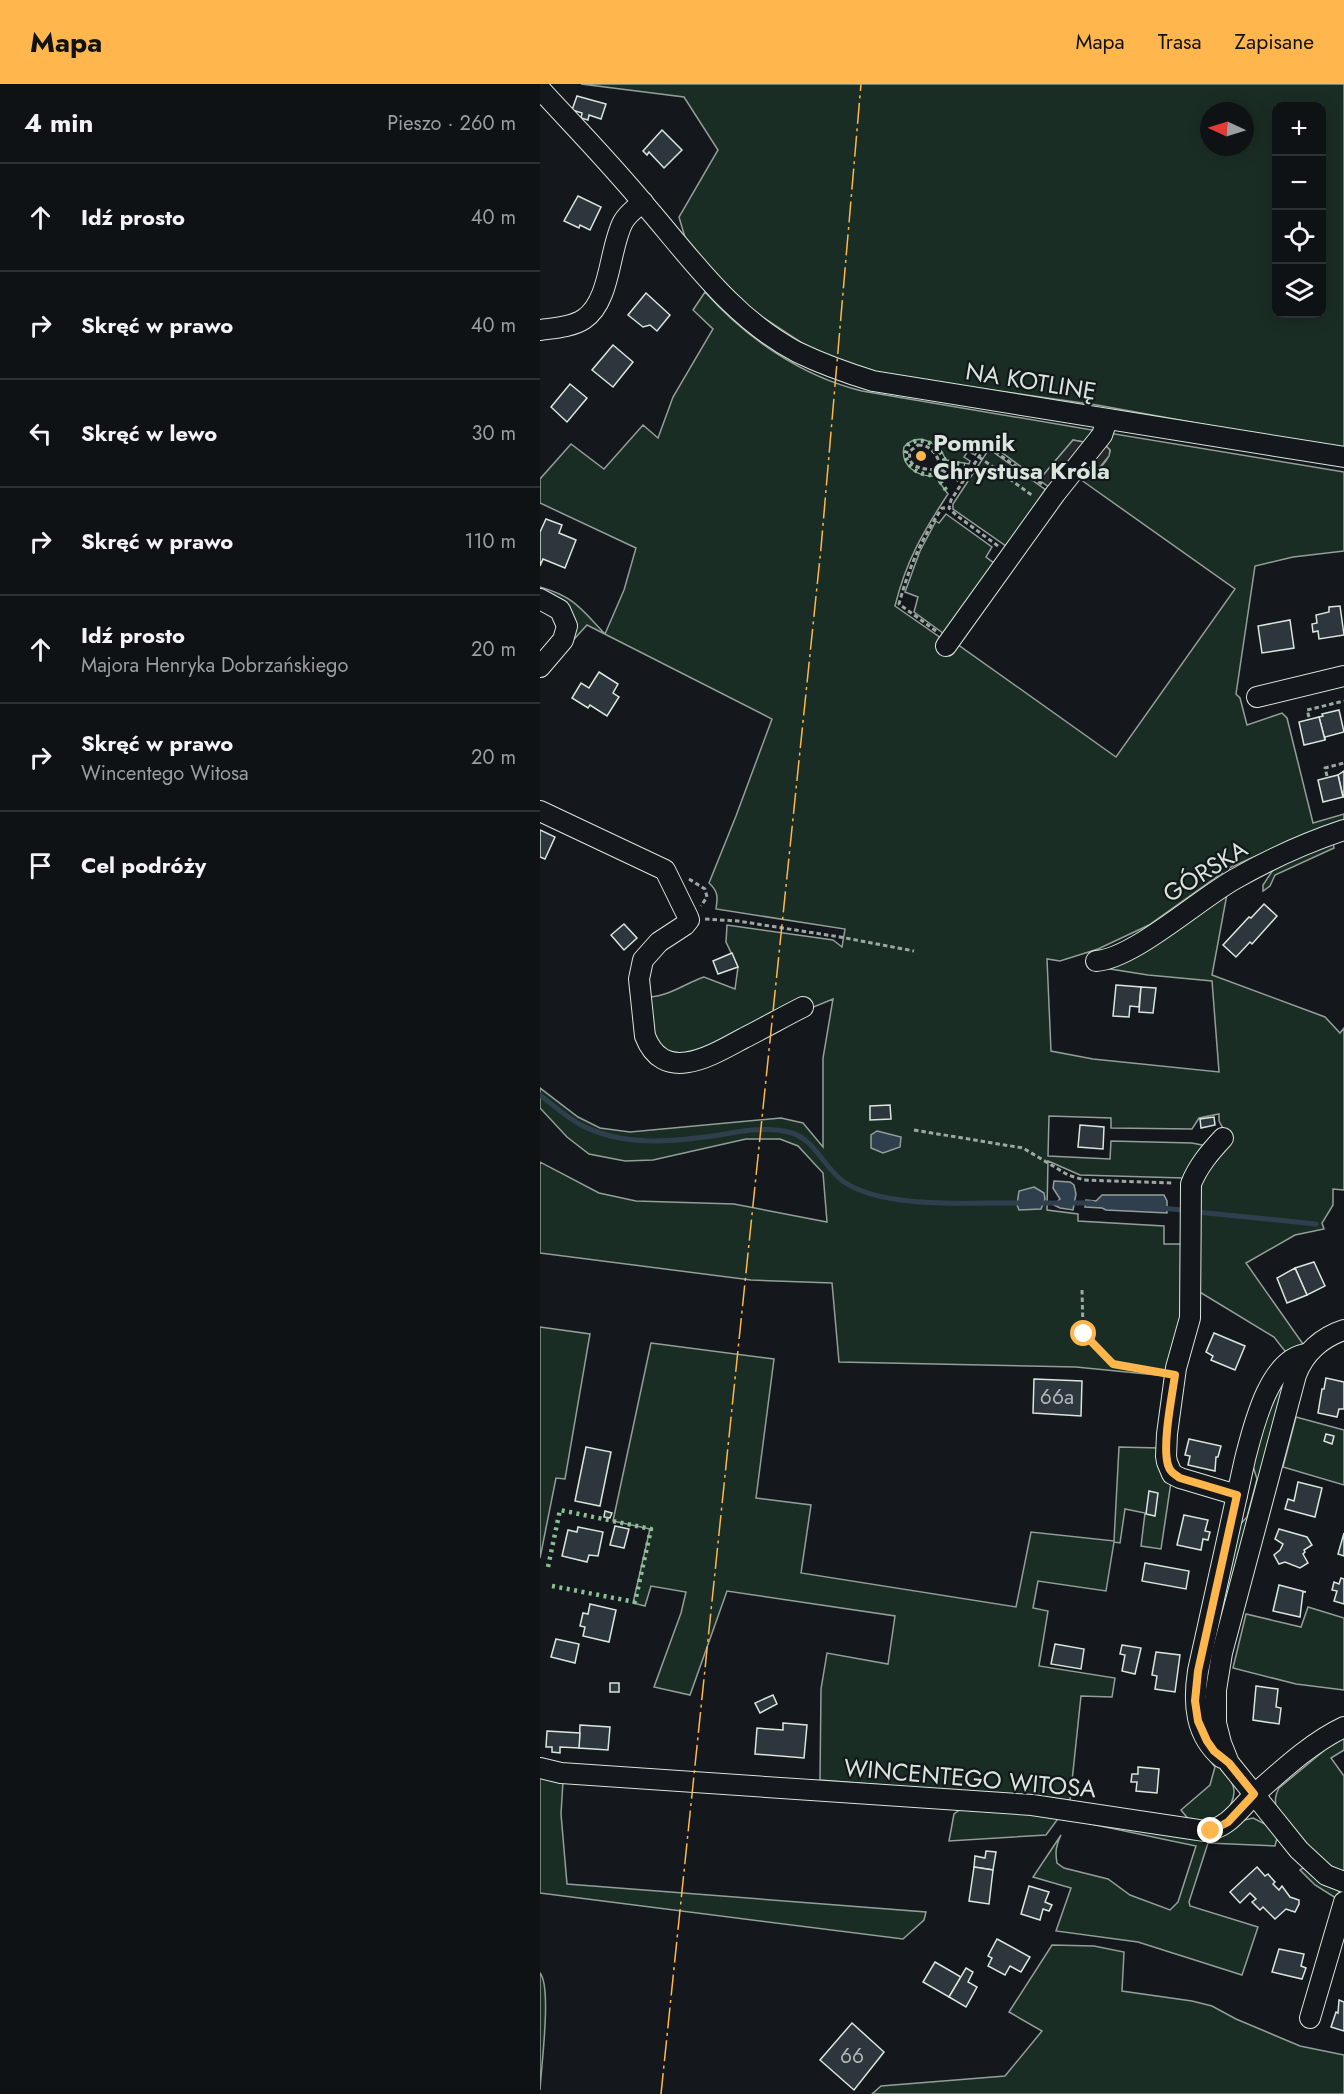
<!DOCTYPE html>
<html lang="pl">
<meta charset="utf-8">
<style>
body{margin:0;font-family:Jost,sans-serif;background:#1d2022;color:#f1f3f6}
.controls{position:absolute;right:18px;top:18px;display:grid;overflow:hidden;border-radius:12px;box-shadow:0 3px 15px #0003}
.controls button{width:54px;height:54px;display:grid;place-items:center;padding:0;border:0;border-bottom:2px solid #2f3234;background:#0f1215;color:#f1f3f6;font:30px sans-serif}
.compass{position:absolute;left:660px;top:18px;width:54px;height:54px;border-radius:50%;background:#0f1215;box-shadow:0 3px 15px #0003;rotate:274deg}
.stop{position:absolute;width:18px;height:18px;margin:-14px;border:4px solid #ffb74d;border-radius:50%;background:#fff}
.stop.end{background:#ffb74d;border-color:#fff;box-shadow:0 2px 6px #0008}
.list{margin:0;padding:0;list-style:none}
h2{display:flex;justify-content:space-between;align-items:center;height:78px;margin:0;padding:0 24px;font-size:26px}
h2 small{font-size:20px;font-weight:400;color:#9b9ea0}
.list li{display:grid;grid-template-columns:39px 1fr auto;gap:18px;align-items:center;box-sizing:border-box;height:108px;padding:0 24px;border-top:2px solid #2f3234}
.list b{display:block;font-size:22px;white-space:nowrap}
.list p{margin:0;font-size:20px;white-space:nowrap;color:#9b9ea0}
.list em{font-size:20px;font-style:normal;color:#9b9ea0}
.icon{flex:none;width:33px;height:33px;fill:none;stroke:currentColor;stroke-width:2;stroke-linecap:round;stroke-linejoin:round}
.map{position:relative;flex:none;width:804px;height:2010px;overflow:hidden}
header{display:flex;align-items:center;gap:36px;box-sizing:border-box;height:84px;padding:0 30px;background:#ffb74d;color:#111}
header strong{font-size:28px}
nav{display:flex;gap:33px;margin-inline-start:auto;font-size:21px}
main{display:flex}
aside{flex:1;background:#0f1215}
.map>svg:first-child{display:block}
</style>
<header>
<strong>Mapa</strong>
<nav><a>Mapa</a><a>Trasa</a><a>Zapisane</a></nav>
</header>
<main>
<aside>
<h2>4 min<small>Pieszo · 260 m</small></h2>
<ul class="list">
<li><svg class="icon" aria-label="ahead" viewBox="0 0 24 24"><path d="M12 20V5M6 11l6-6 6 6"/></svg><div><b>Idź prosto</b></div><em>40 m</em></li>
<li><svg class="icon" aria-label="right" viewBox="0 0 24 24"><path d="M7 20v-9h11M14 6l5 5-5 5"/></svg><div><b>Skręć w prawo</b></div><em>40 m</em></li>
<li><svg class="icon" aria-label="left" viewBox="0 0 24 24"><path d="M17 20v-9H6M10 6l-5 5 5 5"/></svg><div><b>Skręć w lewo</b></div><em>30 m</em></li>
<li><svg class="icon" aria-label="right" viewBox="0 0 24 24"><path d="M7 20v-9h11M14 6l5 5-5 5"/></svg><div><b>Skręć w prawo</b></div><em>110 m</em></li>
<li><svg class="icon" aria-label="ahead" viewBox="0 0 24 24"><path d="M12 20V5M6 11l6-6 6 6"/></svg><div><b>Idź prosto</b><p>Majora Henryka Dobrzańskiego</p></div><em>20 m</em></li>
<li><svg class="icon" aria-label="right" viewBox="0 0 24 24"><path d="M7 20v-9h11M14 6l5 5-5 5"/></svg><div><b>Skręć w prawo</b><p>Wincentego Witosa</p></div><em>20 m</em></li>
<li><svg class="icon" aria-label="arrive" viewBox="0 0 24 24"><path d="M6 21V4h12l-3 4 3 4H6"/></svg><div><b>Cel podróży</b></div></li>
</ul>
</aside>
<div class="map">
<svg width="804" height="2010" viewBox="0 0 804 2010">
<rect width="100%" height="100%" fill="#14181c"/>
<g fill="#1a2d24" stroke="#939e99" stroke-width="1.5" fill-rule="evenodd">
<path d="M41 0H804V366L557 321 388 297 324 286 280 271 215 228 172 186 146 157 139 133 178 66 144 13ZM736 22H782V230H736ZM669 27H705V63H669Z"/>
<path d="M165 208C206 254 261 292 322 307L558 347 549 359 533 356 499 396 445 356 435 371 428 367 424 373 430 377 429 380 406 376C399 359 379 347 364 363 360 382 378 393 395 392L408 410C383 448 366 477 355 522L404 556 540 388 549 392C558 388 570 375 570 366L566 362 569 349 804 388V467L753 473 715 482 696 610 700 614 707 641 742 629 747 634 773 739 804 730V738L750 757 689 784 692 791 683 796 682 789 609 841 558 865 520 877 507 875 511 967 553 975 679 988 672 897 608 891 564 884 687 810 672 891 785 933 800 949 804 944V1106L793 1105V1121L782 1139 784 1145 755 1151 706 1179 763 1260 748 1271 734 1253 658 1207 656 1106 689 1055 679 1037V1030L659 1034 652 1045 571 1044V1034L509 1032 508 1072 570 1075 571 1057 652 1059 662 1061 665 1064 643 1094 540 1091 508 1077 507 1126 538 1130V1137L624 1142V1160H642L646 1218 626 1292 536 1283 299 1278 292 1199 211 1196 0 1169V1078L59 1109 96 1117 194 1120 287 1138 283 1089 258 1062 240 1055H206L113 1076 85 1077 49 1070 27 1053 0 1024V1004L38 1033 60 1044 90 1048 241 1034 263 1039 283 1063V974L293 915 154 972 131 971 109 952 110 913C129 912 146 899 164 893L195 905 198 883 186 858 187 841 293 856 302 863 305 845 176 825C178 813 178 807 169 799L196 732 232 635 47 541 15 576 30 553 0 510V503C35 513 41 525 65 550L84 506 96 464 0 419V395L31 360 64 385 103 341 118 354 133 313 173 245 153 226ZM537 393 695 505 576 673 417 560Z"/>
<polygon points="449,365 510,409 466,462 413,425 413,420"/>
<polygon points="406,430 452,463 446,473 458,482 407,552 374,528 378,513 365,508 380,467 396,437 399,439"/>
<polygon points="793,758 794,764 735,791 730,802 723,807 723,801 735,783"/>
<polygon points="0,1243 50,1250 25,1395 16,1394 0,1474"/>
<polygon points="111,1259 234,1275 216,1414 271,1421 261,1489 476,1523 491,1448 574,1457 579,1363 620,1364 631,1398 621,1465 601,1462 605,1429 585,1425 580,1459 574,1458 566,1507 498,1497 493,1524 508,1527 499,1582 575,1594 572,1613 541,1612 530,1716 280,1696 281,1605 287,1569 348,1580 355,1532 187,1507 150,1611 114,1603 141,1529 146,1508 111,1502 105,1522 93,1519 110,1445 73,1437"/>
<polygon points="752,1283 670,1587 666,1605 668,1634 660,1614 696,1445 707,1433 717,1395 712,1379 730,1313"/>
<polygon points="756,1333 804,1346 804,1401 743,1383"/>
<polygon points="768,1523 804,1534 804,1606 756,1600 693,1584 706,1530 761,1543"/>
<path d="M804 1654V1666L791 1674 804 1692V1790C770 1771 760 1754 736 1724 735 1716 735 1711 739 1704L786 1665Z"/>
<path d="M666 1671C677 1677 694 1694 694 1708 694 1717 687 1728 682 1735L654 1742 641 1726 670 1701 675 1683Z"/>
<polygon points="0,1690 23,1697 21,1730 27,1800 386,1828 384,1836 363,1855 0,1809"/>
<polygon points="421,1725 520,1732 506,1751 409,1757 414,1730"/>
<path d="M713 1734 725 1740 737 1754 735 1762 668 1759 649 1818 650 1822 718 1843 702 1891 598 1858 516 1847 531 1804 493 1793 521 1751C516 1761 515 1768 517 1779L524 1784 568 1795 590 1811 630 1826 638 1818 656 1762 532 1736 643 1750Z"/>
<polygon points="763,1784 798,1806 801,1810 799,1816 775,1801 760,1786"/>
<polygon points="512,1861 554,1862 584,1868 582,1907 652,1917 672,1922 696,1935 760,1962 804,1971 804,2010 332,2010 341,2002 465,1992 502,1947 469,1928"/>
<path d="M0 1889C12 1903 1 1984 0 2006Z"/>
</g>
<g fill="#24282b" stroke="#939e99" stroke-width="1.5">
<polygon points="533,356 549,359 512,405 499,396"/>
<polygon points="566,362 570,366 569,372 555,389 549,392 541,388"/>
</g>
<g fill="#2f3f4d" stroke="#939e99" stroke-width="1.5">
<polygon points="337,1047 361,1053 360,1063 343,1069 331,1064 331,1051"/>
<polygon points="514,1097 530,1098 534,1101 536,1110 533,1126 520,1124 514,1121 520,1115 513,1104"/>
<polygon points="494,1103 504,1109 505,1115 501,1125 479,1126 477,1121 479,1107"/>
<polygon points="562,1111 624,1111 627,1117 627,1129 566,1126 562,1124 545,1123 546,1116 556,1117"/>
</g>
<g fill="none" stroke-linecap="round" stroke-linejoin="round">
<g stroke="#2f3f4d" stroke-width="5">
<path d="M0 1011C13 1021 26 1033 41 1041 84 1063 133 1058 179 1051 202 1047 229 1042 252 1049 275 1056 285 1085 304 1098 346 1126 433 1118 483 1119"/>
<polyline points="499,1119 552,1119"/>
<polyline points="621,1124 642,1126"/>
<polyline points="657,1128 776,1140"/>
</g>
</g>
<g fill="#2c363c" stroke="#d8e6dc" stroke-width="1.5">
<polygon points="37,12 66,20 61,35 49,31 48,36 41,34 42,29 32,26"/>
<polygon points="122,46 142,66 124,84 109,68 107,71 103,67"/>
<polygon points="38,112 61,123 50,146 40,141 39,144 24,137"/>
<polygon points="106,209 130,231 117,247 110,241 103,243 88,231"/>
<polygon points="73,261 93,278 73,303 52,286"/>
<polygon points="30,300 47,314 27,338 11,323"/>
<polygon points="6,435 22,441 19,449 36,456 25,484 3,475 0,482 0,448"/>
<polygon points="800,522 804,551 779,555 778,547 773,548 772,540 777,539 776,531 789,528 789,523"/>
<polygon points="750,536 754,564 722,569 718,542"/>
<polygon points="59,588 78,600 73,609 79,613 67,632 50,621 48,624 32,614 41,599 49,604"/>
<polygon points="799,626 804,648 785,653 785,656 779,633 783,632 782,630"/>
<polygon points="779,633 785,656 764,661 759,638"/>
<polygon points="804,687 804,713 803,713 798,691"/>
<polygon points="798,691 803,713 783,718 778,696"/>
<polygon points="0,746 15,753 5,775 0,773"/>
<polygon points="724,820 737,832 712,860 710,858 696,873 683,861 709,833 711,834"/>
<polygon points="84,840 97,854 84,866 71,851"/>
<polygon points="192,869 198,883 178,890 173,877"/>
<polygon points="576,901 601,903 599,923 590,922 589,933 573,932"/>
<polygon points="601,903 616,904 613,929 599,928"/>
<polygon points="350,1021 351,1035 330,1036 330,1022"/>
<polygon points="674,1033 675,1041 661,1044 660,1035"/>
<polygon points="540,1041 564,1043 563,1065 538,1063"/>
<polygon points="774,1178 785,1202 767,1211 755,1184"/>
<polygon points="755,1184 767,1211 747,1219 737,1194"/>
<polygon points="674,1249 705,1262 695,1286 671,1276 673,1272 666,1268"/>
<polygon points="786,1294 804,1298 804,1325 799,1325 797,1333 778,1329 782,1305 784,1305"/>
<polygon points="494,1295 542,1297 541,1332 493,1329"/>
<polygon points="786,1350 794,1352 792,1360 784,1357"/>
<polygon points="649,1355 681,1362 678,1373 676,1373 675,1387 648,1381 650,1372 645,1371"/>
<polygon points="46,1363 71,1368 60,1422 35,1417"/>
<polygon points="758,1398 782,1404 775,1433 745,1425 748,1415 754,1417"/>
<polygon points="609,1407 618,1409 615,1432 606,1430"/>
<polygon points="65,1427 72,1429 70,1434 64,1433"/>
<polygon points="644,1431 668,1436 665,1447 670,1448 668,1456 663,1455 661,1466 637,1461"/>
<polygon points="75,1442 89,1445 84,1464 70,1461"/>
<polygon points="38,1443 63,1448 58,1472 49,1471 47,1478 22,1472 28,1446 37,1448"/>
<polygon points="739,1445 767,1453 772,1461 764,1466 765,1468 763,1470 768,1479 760,1484 745,1478 739,1480 734,1471 740,1466 743,1460 735,1455"/>
<polygon points="804,1449 804,1472 798,1470"/>
<polygon points="605,1479 649,1487 646,1505 602,1497"/>
<polygon points="801,1494 804,1495 804,1520 794,1517 797,1507 792,1506 794,1498 799,1500"/>
<polygon points="739,1501 766,1508 763,1508 760,1533 733,1527"/>
<polygon points="50,1520 76,1526 69,1558 43,1552 45,1543 40,1542 43,1529 48,1530"/>
<polygon points="16,1555 39,1560 35,1579 11,1573"/>
<polygon points="515,1560 544,1565 541,1585 511,1580"/>
<polygon points="582,1561 601,1564 595,1590 582,1587 585,1571 580,1570"/>
<polygon points="616,1568 640,1571 635,1608 615,1605 617,1592 612,1591"/>
<rect x="70" y="1599" width="9" height="9"/>
<polygon points="716,1602 738,1605 736,1623 741,1624 739,1640 713,1636"/>
<polygon points="233,1611 237,1620 220,1629 215,1619"/>
<polygon points="243,1639 267,1641 264,1674 215,1670 217,1644 243,1646"/>
<polygon points="40,1641 70,1643 68,1666 39,1664"/>
<polygon points="7,1647 40,1649 39,1664 20,1663 20,1669 12,1668 12,1663 6,1663"/>
<polygon points="598,1683 619,1685 617,1709 596,1707 597,1698 591,1698 592,1690 598,1690"/>
<polygon points="446,1767 456,1768 453,1786 434,1783 435,1772 445,1774"/>
<polygon points="434,1783 453,1786 449,1820 429,1817"/>
<polygon points="717,1783 725,1792 728,1790 735,1798 733,1800 739,1806 742,1802 750,1813 759,1816 759,1820 755,1828 746,1825 735,1835 723,1823 720,1826 712,1818 716,1815 710,1809 700,1819 690,1808"/>
<polygon points="489,1802 509,1808 505,1818 512,1821 509,1827 503,1825 500,1836 481,1830"/>
<polygon points="457,1855 490,1873 481,1888 470,1882 465,1891 448,1882 452,1874 448,1872"/>
<polygon points="739,1865 764,1870 761,1882 766,1884 762,1895 732,1888"/>
<polygon points="395,1878 421,1893 409,1913 383,1898"/>
<polygon points="426,1884 433,1888 428,1898 437,1903 426,1923 409,1913"/>
<polygon points="799,1916 804,1918 804,1947 791,1943 796,1928 798,1929"/>
<polygon points="312,1939 344,1968 314,2006 280,1976"/>
</g>
<g fill="none" stroke-linecap="round" stroke-linejoin="round">
<defs>
<g id="minor">
<path d="M0 5C35 43 71 80 104 120 150 173 192 234 257 268 282 280 307 289 333 297L804 373"/>
<path d="M0 246C15 244 32 243 44 235 71 217 69 164 83 138 88 129 96 124 103 118"/>
<polyline points="0,515 20,526 27,542 23,556 0,583"/>
<polyline points="406,562 515,410 562,351 567,336"/>
<polyline points="717,613 804,592"/>
<path d="M0 727 125 786 148 833 149 836 145 841 119 858 103 876 99 895 105 952C124 1002 174 970 204 954 224 944 243 933 263 923"/>
<path d="M556 877C593 875 659 815 695 795 730 775 765 759 804 746"/>
<path d="M683 1054C670 1068 658 1082 651 1100L650 1234 636 1284 627 1350 626 1372 627 1378 632 1390 640 1394 697 1411"/>
<path d="M804 1246C782 1253 764 1269 756 1291L682 1569 676 1606V1639L681 1659 689 1679 759 1766 786 1791 804 1798"/>
<path d="M682 1674C655 1651 653 1620 658 1587L705 1375C713 1344 729 1274 767 1270"/>
<path d="M0 1684 21 1689 492 1721 665 1747C688 1745 700 1724 716 1709 742 1686 772 1658 804 1643"/>
<polyline points="770,1934 804,1818"/>
</g>
</defs>
<use href="#minor" stroke="#d8e6dc" stroke-width="22"/>
<g stroke="#9da8a2" stroke-width="3" stroke-dasharray="4.5 3" stroke-linecap="butt">
<path d="M378 361C393 361 398 373 402 386 388 385 366 387 370 367Z"/>
<polyline points="439,373 493,412"/>
<polyline points="402,386 422,399"/>
<polyline points="458,462 416,431 409,424 411,416 442,368 445,365 451,365 502,400"/>
<path d="M396 547 359 520C369 483 381 456 402 424H409"/>
<polyline points="769,633 767,626 804,617"/>
<polyline points="787,692 785,684 804,679"/>
<polyline points="149,795 165,805 167,813 161,822"/>
<polyline points="165,835 198,837 300,853 374,867"/>
<polyline points="374,1046 483,1064 528,1091 544,1096 634,1099"/>
<polyline points="542,1206 543,1245 547,1254 573,1280 619,1288"/>
</g>
<use href="#minor" stroke="#14181c" stroke-width="20"/>
<g stroke="#8ac095" stroke-width="4.5" stroke-dasharray="3 4.5" stroke-linecap="butt">
<path d="M406 406 396 391C381 392 370 386 365 372L368 361C382 350 400 362 405 377L425 381"/>
<polyline points="8,1483 20,1426 111,1445 95,1518 12,1502"/>
</g>
<polyline stroke="#ffb74d" stroke-width="1.5" stroke-dasharray="21 4.5 3 4.5" stroke-linecap="butt" points="121,2010 281,464 321,0"/>
</g>
<g fill="none" stroke-linecap="round" stroke-linejoin="round">
<path stroke="#ffb74d" stroke-width="8" d="M544 1250 573 1280 635 1291C632 1312 622 1361 628 1381 630 1388 634 1390 640 1394L697 1411 658 1587 655 1617 658 1637 667 1657 674 1667 689 1679 714 1710 688 1738 671 1747"/>
</g>
<circle fill="#ffb74d" stroke="#14181c" stroke-width="2" cx="381" cy="372" r="6"/>
<g text-anchor="middle" dominant-baseline="central" stroke-width="4.5" stroke-linejoin="round" paint-order="stroke">
<g font-size="21" fill="#adbab4">
<text x="517" y="1313">66a</text>
<text x="312" y="1972">66</text>
</g>
<g font-size="24" fill="#d8e6dc" stroke="#14181c">
<text transform="translate(491 297) rotate(9)">NA KOTLINĘ</text>
<text transform="translate(665 787) rotate(-32)">GÓRSKA</text>
<text transform="translate(430 1694) rotate(5)">WINCENTEGO WITOSA</text>
</g>
<g font-size="24" font-weight="bold" fill="#d8e6dc" stroke="#14181c" text-anchor="start">
<text x="393" y="358">Pomnik<tspan x="393" dy="28">Chrystusa Króla</tspan></text>
</g>
</g>
</svg>
<div class="controls">
<button>+</button>
<button>−</button>
<button><svg class="icon" aria-label="locate" viewBox="0 0 24 24"><circle cx="12" cy="12" r="6"/><path d="M12 2v4M12 18v4M2 12h4M18 12h4"/></svg></button>
<button><svg class="icon" aria-label="layers" viewBox="0 0 24 24"><path d="M12 4l9 5-9 5-9-5zM3 14l9 5 9-5"/></svg></button>
</div>
<svg class="compass" viewBox="-18 -18 36 36"><path d="M0-13l5 13h-10z" fill="#e53935"/><path d="M0 13l5-13h-10z" fill="#9b9ea0"/></svg>
<div class="stop" style="left:544px;top:1250px"></div>
<div class="stop end" style="left:671px;top:1747px"></div>
</div>
</main>
